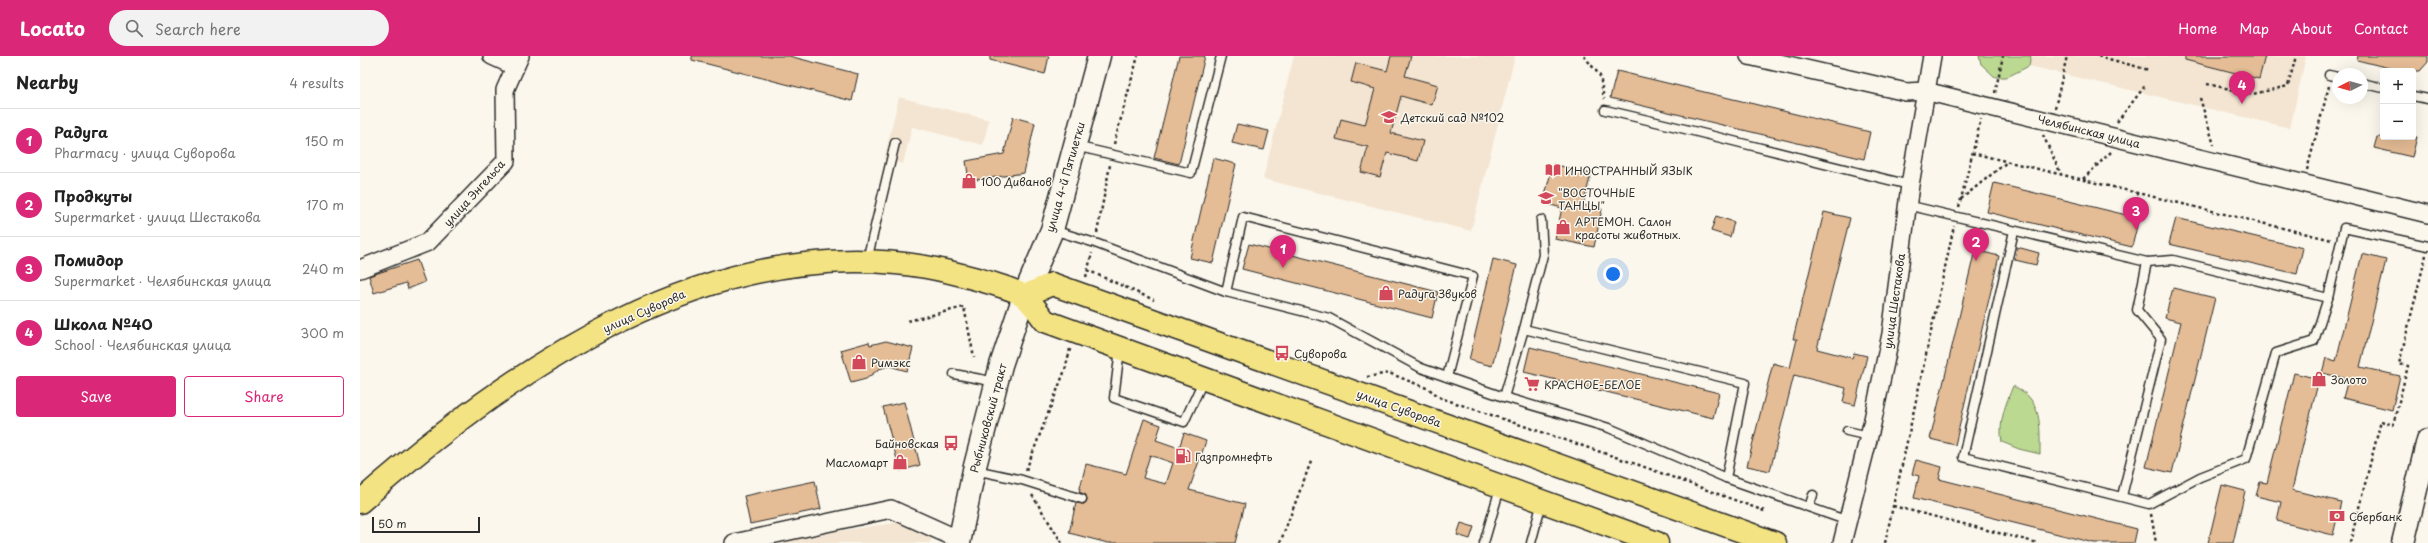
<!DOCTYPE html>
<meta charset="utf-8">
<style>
body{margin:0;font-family:"Playpen Sans",sans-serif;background:#f2f2f2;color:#222}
.controls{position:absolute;right:12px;top:12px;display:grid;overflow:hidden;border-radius:4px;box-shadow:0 4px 16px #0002}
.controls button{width:36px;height:36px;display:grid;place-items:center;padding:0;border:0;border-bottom:1px solid #e0e0e0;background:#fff;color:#222;font:20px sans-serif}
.compass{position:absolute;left:1972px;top:12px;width:36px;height:36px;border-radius:50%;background:#fff;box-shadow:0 4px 16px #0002;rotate:264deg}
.scale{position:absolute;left:12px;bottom:10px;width:108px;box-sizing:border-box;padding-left:4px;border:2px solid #2b2b2b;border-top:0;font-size:11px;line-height:14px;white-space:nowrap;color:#2b2b2b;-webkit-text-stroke:3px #fbf7ec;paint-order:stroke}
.you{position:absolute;left:1253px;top:218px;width:14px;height:14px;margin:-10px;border:3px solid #fff;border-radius:50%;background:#1a73e8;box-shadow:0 0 0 6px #1a73e833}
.badge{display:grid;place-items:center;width:26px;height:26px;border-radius:50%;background:#db2777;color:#fff;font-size:13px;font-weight:700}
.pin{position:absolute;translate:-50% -33px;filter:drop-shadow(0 1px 2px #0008)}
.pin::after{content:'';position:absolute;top:21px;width:14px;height:12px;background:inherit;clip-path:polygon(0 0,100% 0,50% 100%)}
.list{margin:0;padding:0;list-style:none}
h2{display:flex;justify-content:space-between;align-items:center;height:52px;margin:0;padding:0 16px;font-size:17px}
h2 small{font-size:13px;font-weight:400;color:#767676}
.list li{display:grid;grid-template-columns:26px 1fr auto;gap:12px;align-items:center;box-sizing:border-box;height:64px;padding:0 16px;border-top:1px solid #e0e0e0}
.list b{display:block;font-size:15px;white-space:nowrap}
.list p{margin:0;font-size:13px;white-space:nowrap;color:#767676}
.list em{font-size:13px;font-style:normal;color:#767676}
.actions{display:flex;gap:8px;padding:12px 16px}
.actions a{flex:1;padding:9px 0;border:1px solid #db2777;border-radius:4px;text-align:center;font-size:14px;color:#db2777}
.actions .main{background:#db2777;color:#fff}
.icon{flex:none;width:22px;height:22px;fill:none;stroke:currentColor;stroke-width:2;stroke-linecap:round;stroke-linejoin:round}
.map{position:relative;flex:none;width:2068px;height:487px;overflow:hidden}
header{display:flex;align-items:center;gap:24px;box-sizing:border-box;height:56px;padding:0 20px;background:#db2777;color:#fff}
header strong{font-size:19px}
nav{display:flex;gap:22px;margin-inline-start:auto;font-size:14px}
.search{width:280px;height:36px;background:#f2f2f2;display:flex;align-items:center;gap:10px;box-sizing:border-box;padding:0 14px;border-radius:22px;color:#767676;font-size:15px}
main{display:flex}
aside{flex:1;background:#fff}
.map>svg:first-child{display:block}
</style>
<header>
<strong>Locato</strong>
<div class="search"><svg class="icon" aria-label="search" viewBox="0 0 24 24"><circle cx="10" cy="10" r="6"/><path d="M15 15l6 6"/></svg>Search here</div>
<nav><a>Home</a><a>Map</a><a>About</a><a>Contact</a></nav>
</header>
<main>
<aside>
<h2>Nearby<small>4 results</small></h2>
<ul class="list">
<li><span class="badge">1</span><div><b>Радуга</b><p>Pharmacy · улица Суворова</p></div><em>150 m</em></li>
<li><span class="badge">2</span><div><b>Продкуты</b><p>Supermarket · улица Шестакова</p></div><em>170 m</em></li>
<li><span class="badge">3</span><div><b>Помидор</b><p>Supermarket · Челябинская улица</p></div><em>240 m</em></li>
<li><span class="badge">4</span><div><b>Школа №40</b><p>School · Челябинская улица</p></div><em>300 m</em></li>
</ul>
<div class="actions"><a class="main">Save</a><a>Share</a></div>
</aside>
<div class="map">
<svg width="2068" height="487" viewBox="0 0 2068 487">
<rect width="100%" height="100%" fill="#fbf7ec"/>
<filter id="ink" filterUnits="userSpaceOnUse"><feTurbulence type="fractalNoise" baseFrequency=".025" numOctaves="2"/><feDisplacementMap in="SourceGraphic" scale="8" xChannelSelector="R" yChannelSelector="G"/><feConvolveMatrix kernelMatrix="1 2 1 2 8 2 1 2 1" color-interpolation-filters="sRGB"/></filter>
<g filter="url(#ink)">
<g fill="#f4e5d2">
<polygon points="934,0 1155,0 1111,175 903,123"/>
<polygon points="1671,0 1946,0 1930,72 1669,10"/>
<polygon points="539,41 629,64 623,89 552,71 543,108 524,103"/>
<polygon points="577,461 570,487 419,487 485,474"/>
</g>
<g fill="#bcd991" stroke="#74825e">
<polygon points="1619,0 1671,0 1669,10 1647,21 1635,21 1621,8"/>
<path d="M1653 330C1683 343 1680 370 1680 398L1659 393 1642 386C1638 367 1646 347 1653 330Z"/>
</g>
<g fill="#e4bc95" stroke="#2b2b2b" fill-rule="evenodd">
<polygon points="332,0 429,0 498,18 492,45 332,4"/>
<polygon points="630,0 689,0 685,18 630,4"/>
<polygon points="819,0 845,0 819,108 794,102"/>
<polygon points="1031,0 1051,0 1045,20 1078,29 1072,49 1041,40 1031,77 1063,85 1058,105 1027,97 1020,121 1001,116 1008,91 976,83 981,63 1005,69 1015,33 991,26 996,7 1027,15"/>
<polygon points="1825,0 1905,0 1899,23 1825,4"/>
<polygon points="1998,0 2068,0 2068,6 2060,15 2041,15 1997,4"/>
<polygon points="1257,15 1510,76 1504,103 1250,42"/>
<polygon points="653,61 675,67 664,117 609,125 606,105 644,98"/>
<polygon points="877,68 909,75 904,94 872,87"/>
<polygon points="2017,81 2057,81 2052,101 2014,92"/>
<polygon points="853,102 876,108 853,207 830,202"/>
<polygon points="1193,108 1231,118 1223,149 1242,153 1234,191 1195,183 1202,152 1183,147"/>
<polygon points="1634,127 1779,162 1772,191 1627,156"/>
<polygon points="1464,156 1490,162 1457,293 1492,302 1494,297 1507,300 1495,349 1483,346 1486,332 1434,319 1410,415 1387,410 1413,307 1430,312 1437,283 1433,283"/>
<polygon points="1356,160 1374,166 1370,181 1351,175"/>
<polygon points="1816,162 1943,192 1937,218 1809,188"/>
<polygon points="889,188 1078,236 1072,262 882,213"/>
<polygon points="1657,191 1679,197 1676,209 1655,204"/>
<polygon points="1615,194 1639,200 1595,389 1570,383"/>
<polygon points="2002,198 2026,204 2000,311 2040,320 2032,354 1983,342 1988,323 1962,317 1966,302 1976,305"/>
<polygon points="1133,203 1157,209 1132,310 1109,304"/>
<polygon points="57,204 65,226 48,233 46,227 14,237 9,220"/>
<polygon points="1813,232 1855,242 1812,417 1786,411 1821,266 1805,262"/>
<polygon points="526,285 553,292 547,315 529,310 519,313 506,323 491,327 481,294 509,286 510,289"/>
<polygon points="1170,291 1359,337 1353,362 1164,316"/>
<polygon points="1934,317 1959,323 1932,434 1981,446 1973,479 1917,465 1921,446 1896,440 1900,426 1907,427"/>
<polygon points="544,346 560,409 540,415 523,351"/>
<path d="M784 363 801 369 796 384 819 392 824 377 846 385 829 434 885 448 875 487H748L709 477 716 447 724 448 727 444 726 439 719 436 726 408 766 418ZM790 399 813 407 806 428 783 422Z"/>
<polygon points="1556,404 1582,411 1579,423 1777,473 1774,487 1734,487 1554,442 1559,420 1552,418"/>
<polygon points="455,425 461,453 390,468 384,440"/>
<polygon points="1862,429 1885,435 1873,487 1848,487"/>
<polygon points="1101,467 1114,471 1110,483 1097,479"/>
</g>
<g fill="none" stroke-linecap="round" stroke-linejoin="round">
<defs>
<g id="lane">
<polyline points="1969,19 1978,21"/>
<polyline points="2002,27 2023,32"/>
<polyline points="2053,40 2068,43"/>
<path d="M1245 54C1347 77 1448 105 1550 129"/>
<polyline points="715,90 831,117 861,0"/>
<polyline points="1547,149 1787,206 1813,204 1968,242"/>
<polyline points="693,174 735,187 866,236 969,262 1061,312 1144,341 1249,372 1366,422 1488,465"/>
<polyline points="1654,175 1603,401 1789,448 1840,421 1886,403 1916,297 1954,285 1968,242 1984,172 2068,190"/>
<polyline points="507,204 535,87"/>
<polyline points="866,236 883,161 1113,220 1087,321"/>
<polyline points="1164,273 1183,199 1181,164"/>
<polyline points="760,293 754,342 824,366 844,323"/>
<polyline points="594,318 636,326"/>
<polyline points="1144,341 1164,273 1385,327 1366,422"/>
<polyline points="1487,375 1509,380"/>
<polyline points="615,414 662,424 722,443"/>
<polyline points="1762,440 1801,283 1777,254 1787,206"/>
<polyline points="1449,451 1453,439"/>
<polyline points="1124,487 1140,432"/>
<polyline points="1171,487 1182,446"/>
</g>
<g id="street">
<polyline points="132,0 154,10"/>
<polyline points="1389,0 1546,36 1565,35 2068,158"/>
<polyline points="0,213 68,186 146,105 145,34 160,0"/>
<polyline points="374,487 531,453 600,484"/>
<polyline points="1482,487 1512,368 1531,278 1550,129 1572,0"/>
</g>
<g id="secondary">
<polyline points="599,487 614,414 641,309 664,240 692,174 739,0"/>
<polyline points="2043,487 2068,384"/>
</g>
<g id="primary">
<polyline points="664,240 692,228 1415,487"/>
<path d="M0 446C152 312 353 174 566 211 583 214 655 231 665 241 673 248 679 257 685 265L1297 487"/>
</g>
</defs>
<use href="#lane" stroke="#2b2b2b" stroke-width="11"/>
<use href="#street" stroke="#2b2b2b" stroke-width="20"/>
<use href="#secondary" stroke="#2b2b2b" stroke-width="25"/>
<use href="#primary" stroke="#2b2b2b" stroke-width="25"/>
<g stroke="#2b2b2b" stroke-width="2.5" stroke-dasharray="3 3" stroke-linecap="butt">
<polyline points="1224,0 1240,20 1244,43"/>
<polyline points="1738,0 1789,14"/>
<polyline points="1847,28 1893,38 1928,30 1936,0"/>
<polyline points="1635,37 1643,0"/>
<polyline points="1840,42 1854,89"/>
<polyline points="1695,52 1707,0"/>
<polyline points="1757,66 1785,30"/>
<polyline points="1683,79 1701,118"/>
<polyline points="754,88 778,0"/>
<polyline points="1612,97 1972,184"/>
<polyline points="1947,114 1969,30"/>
<polyline points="1723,123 1751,96"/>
<polyline points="1601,143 1647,106"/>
<polyline points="1599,151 1621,63"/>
<polyline points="737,177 750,109"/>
<polyline points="727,214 794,244"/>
<polyline points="726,221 732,197"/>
<polyline points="548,265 604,251 614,301"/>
<polyline points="1007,321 1029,317 1069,333 1081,342 1279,409 1407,456"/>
<polyline points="666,414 705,314 710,293"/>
<polyline points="672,439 702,487"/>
<polyline points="1533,450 1678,487"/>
<polyline points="1791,458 1796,487"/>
<polyline points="920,487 952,403"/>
<polyline points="1525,487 1594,170"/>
<polyline points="1990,487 2021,365 2033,369 2048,310 2039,308 2066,199"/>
</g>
<use href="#lane" stroke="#fbf7ec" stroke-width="8"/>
<use href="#street" stroke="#fbf7ec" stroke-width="17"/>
<use href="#secondary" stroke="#fbf7ec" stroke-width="22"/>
<use href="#primary" stroke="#f4e382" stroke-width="22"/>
</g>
</g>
<defs>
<symbol id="school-bare" viewBox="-9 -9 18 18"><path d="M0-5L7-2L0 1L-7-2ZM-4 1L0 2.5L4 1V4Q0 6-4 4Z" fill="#d1495b" stroke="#fbf7ec" stroke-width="2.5" paint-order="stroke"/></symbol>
<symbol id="library-bare" viewBox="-9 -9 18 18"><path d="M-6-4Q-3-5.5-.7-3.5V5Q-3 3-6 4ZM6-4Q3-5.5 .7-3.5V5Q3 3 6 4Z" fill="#d1495b" stroke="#fbf7ec" stroke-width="2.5" paint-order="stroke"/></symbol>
<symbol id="shop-bare" viewBox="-9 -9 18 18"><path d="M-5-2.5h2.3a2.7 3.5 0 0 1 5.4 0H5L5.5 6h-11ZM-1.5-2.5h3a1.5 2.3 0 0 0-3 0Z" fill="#d1495b" stroke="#fbf7ec" stroke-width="2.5" paint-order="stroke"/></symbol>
<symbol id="bus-bare" viewBox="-9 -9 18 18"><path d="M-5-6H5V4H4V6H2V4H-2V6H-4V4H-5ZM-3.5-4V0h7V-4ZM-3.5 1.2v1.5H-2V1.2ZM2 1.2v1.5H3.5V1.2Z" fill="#d1495b" stroke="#fbf7ec" stroke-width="2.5" paint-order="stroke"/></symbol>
<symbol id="supermarket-bare" viewBox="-9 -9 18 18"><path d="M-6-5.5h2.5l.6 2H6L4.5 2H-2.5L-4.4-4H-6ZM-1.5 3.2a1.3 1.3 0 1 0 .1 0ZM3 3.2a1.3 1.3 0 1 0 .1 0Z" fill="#d1495b" stroke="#fbf7ec" stroke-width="2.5" paint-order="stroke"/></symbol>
<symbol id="fuel-bare" viewBox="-9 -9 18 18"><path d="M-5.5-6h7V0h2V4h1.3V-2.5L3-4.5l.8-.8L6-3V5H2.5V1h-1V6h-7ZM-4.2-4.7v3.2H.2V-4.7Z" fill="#d1495b" stroke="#fbf7ec" stroke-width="2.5" paint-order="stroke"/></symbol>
<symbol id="bank-bare" viewBox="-9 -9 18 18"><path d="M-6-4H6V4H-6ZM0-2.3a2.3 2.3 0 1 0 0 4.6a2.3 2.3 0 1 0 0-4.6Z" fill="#d1495b" stroke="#fbf7ec" stroke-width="2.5" paint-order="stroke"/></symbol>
</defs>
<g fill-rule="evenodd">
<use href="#school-bare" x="1018" y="50" width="22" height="22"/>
<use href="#library-bare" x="1182" y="103" width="22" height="22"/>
<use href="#shop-bare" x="598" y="114" width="22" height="22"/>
<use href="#school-bare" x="1175" y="131" width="22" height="22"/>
<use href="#shop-bare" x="1192" y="160" width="22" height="22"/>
<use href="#shop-bare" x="1015" y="226" width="22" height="22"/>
<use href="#bus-bare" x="911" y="286" width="22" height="22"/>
<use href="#shop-bare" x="488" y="295" width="22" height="22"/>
<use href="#shop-bare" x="1948" y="312" width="22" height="22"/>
<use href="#supermarket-bare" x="1161" y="317" width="22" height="22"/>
<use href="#bus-bare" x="580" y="376" width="22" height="22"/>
<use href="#fuel-bare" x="812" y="389" width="22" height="22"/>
<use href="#shop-bare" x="529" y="395" width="22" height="22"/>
<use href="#bank-bare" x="1966" y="449" width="22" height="22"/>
</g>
<g text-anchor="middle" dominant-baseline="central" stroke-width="3" stroke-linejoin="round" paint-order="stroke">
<g font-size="11" fill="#2b2b2b" stroke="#fbf7ec" text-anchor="start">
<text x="1041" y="61">Детский сад №102</text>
<text x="1205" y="114">ИНОСТРАННЫЙ ЯЗЫК</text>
<text x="621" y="125">100 Диванов</text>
<text x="1198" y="136">"ВОСТОЧНЫЕ<tspan x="1198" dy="13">ТАНЦЫ"</tspan></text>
<text x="1215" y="165">АРТЕМОН. Салон<tspan x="1215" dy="13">красоты животных.</tspan></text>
<text x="1038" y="237">Радуга Звуков</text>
<text x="934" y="297">Суворова</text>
<text x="511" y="306">Римэкс</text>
<text x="1971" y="323">Золото</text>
<text x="1184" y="328">КРАСНОЕ-БЕЛОЕ</text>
<text x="579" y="387" text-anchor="end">Байновская</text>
<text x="835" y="400">Газпромнефть</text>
<text x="528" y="406" text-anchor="end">Масломарт</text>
<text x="1989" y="460">Сбербанк</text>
</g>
<g font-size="11" fill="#2b2b2b" stroke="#fbf7ec">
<text transform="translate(1729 75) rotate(14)">Челябинская улица</text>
<text transform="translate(705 121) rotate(-74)">улица 4-й Пятилетки</text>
<text transform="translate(114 137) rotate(-48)">улица Энгельса</text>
<text transform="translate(1534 245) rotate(-82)">улица Шестакова</text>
<text transform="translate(284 255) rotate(-24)">улица Суворова</text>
<text transform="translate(1039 352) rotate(20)">улица Суворова</text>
<text transform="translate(628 362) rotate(-75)">Рыбниковский тракт</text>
</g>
</g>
</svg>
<div class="controls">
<button>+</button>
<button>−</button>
</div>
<svg class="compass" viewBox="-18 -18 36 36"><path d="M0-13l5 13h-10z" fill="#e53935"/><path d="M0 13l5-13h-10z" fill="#767676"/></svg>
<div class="scale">50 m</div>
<div class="you"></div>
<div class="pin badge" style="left:923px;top:212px">1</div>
<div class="pin badge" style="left:1616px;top:205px">2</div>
<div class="pin badge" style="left:1776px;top:174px">3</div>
<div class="pin badge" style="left:1882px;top:48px">4</div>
</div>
</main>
